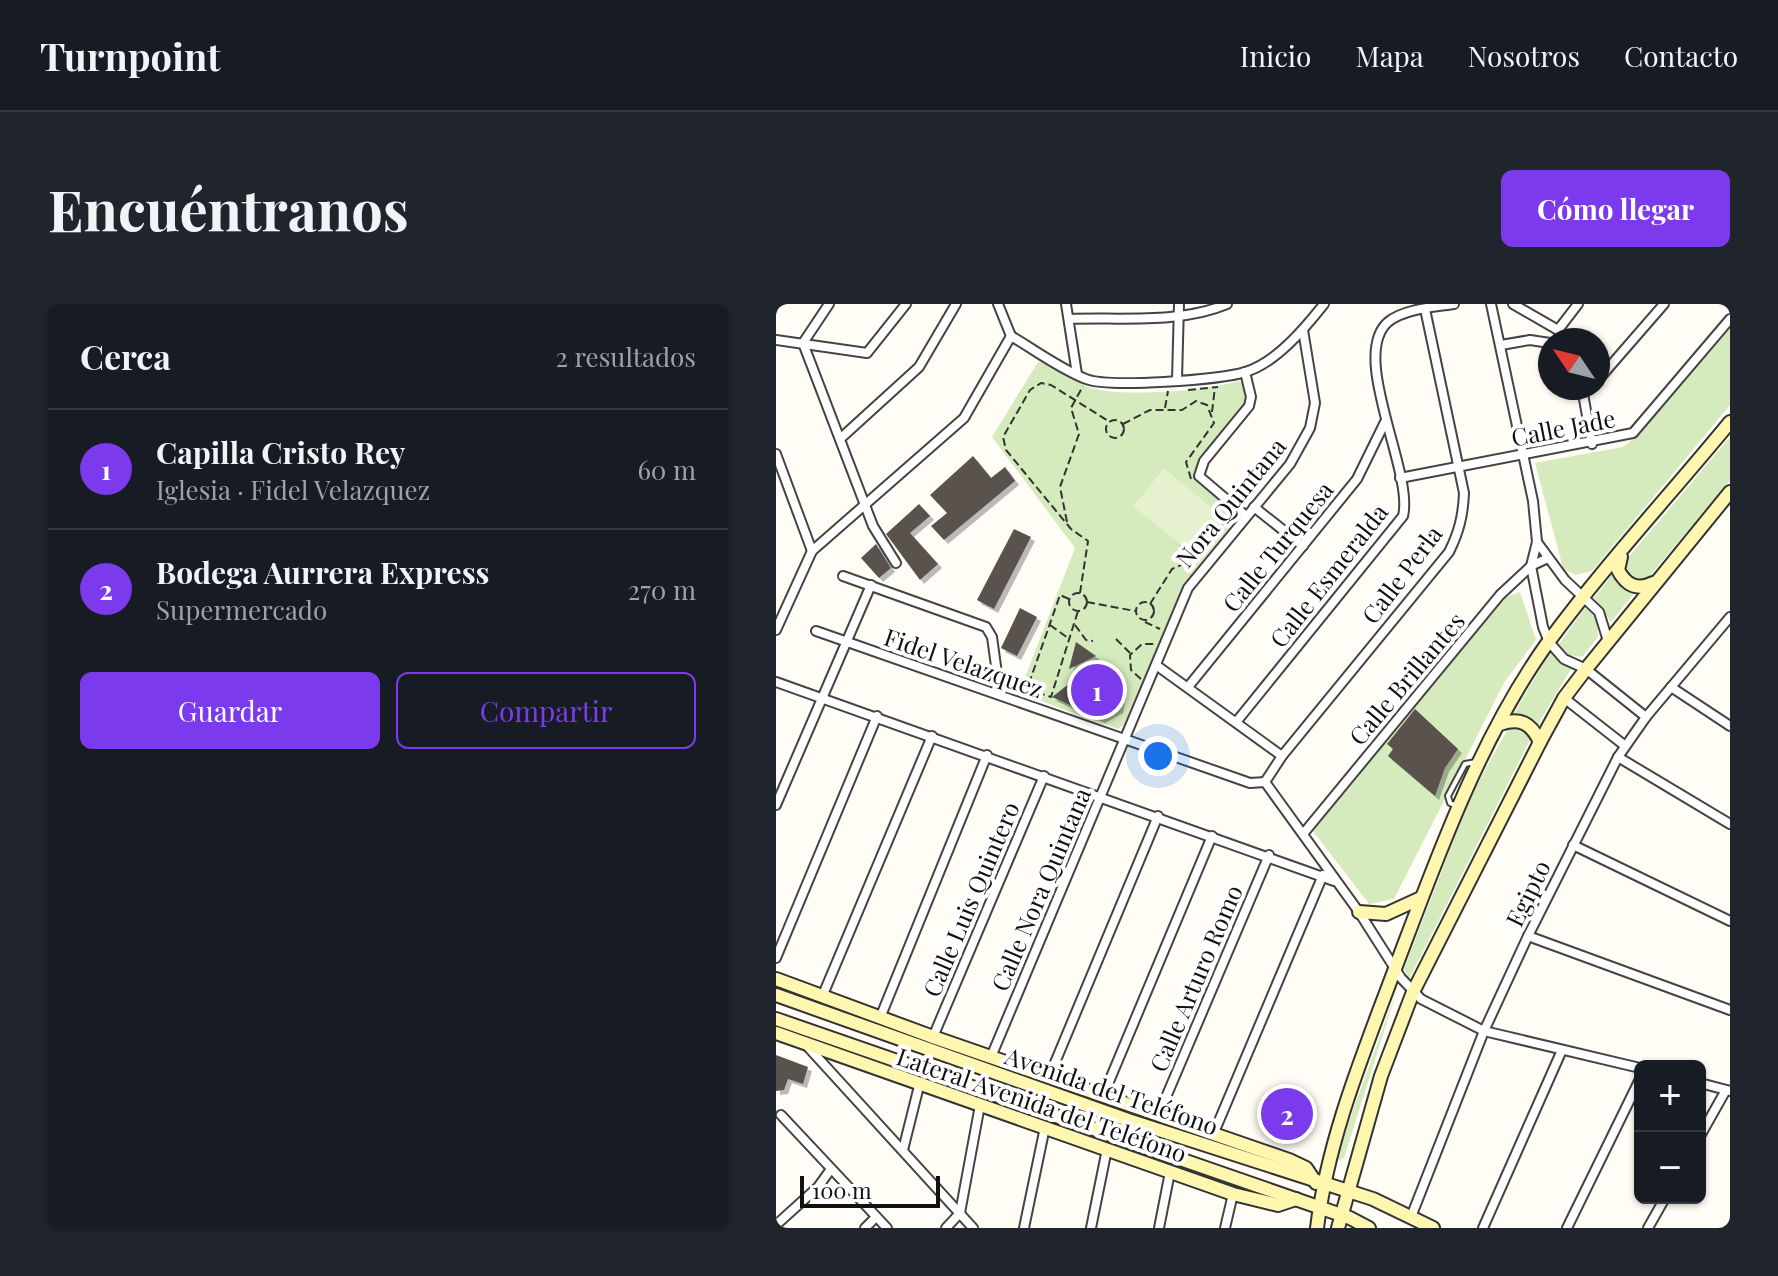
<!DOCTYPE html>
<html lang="es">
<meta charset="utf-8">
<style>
body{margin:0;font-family:"Playfair Display",serif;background:#20242c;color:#f1f3f6}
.controls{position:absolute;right:24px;bottom:24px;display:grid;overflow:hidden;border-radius:12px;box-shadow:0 2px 6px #0004}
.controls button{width:72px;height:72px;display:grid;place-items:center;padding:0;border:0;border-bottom:2px solid #363941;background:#171b24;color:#f1f3f6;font:40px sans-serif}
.compass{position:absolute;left:762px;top:24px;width:72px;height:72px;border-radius:50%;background:#171b24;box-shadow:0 2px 6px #0004;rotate:305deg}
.scale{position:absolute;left:24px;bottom:20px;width:140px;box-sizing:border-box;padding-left:8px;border:4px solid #111;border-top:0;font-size:22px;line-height:28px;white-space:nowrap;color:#111;-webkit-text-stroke:6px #fff;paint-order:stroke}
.you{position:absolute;left:382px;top:452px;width:28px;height:28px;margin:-20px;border:6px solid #fff;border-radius:50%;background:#1a73e8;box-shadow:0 0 0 12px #1a73e833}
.badge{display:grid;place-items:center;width:52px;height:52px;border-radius:50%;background:#7c3aed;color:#fff;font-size:26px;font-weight:700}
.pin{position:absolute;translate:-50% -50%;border:4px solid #fff;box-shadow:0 2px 8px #0006}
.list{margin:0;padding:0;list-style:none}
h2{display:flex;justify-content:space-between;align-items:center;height:104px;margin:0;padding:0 32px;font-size:34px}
h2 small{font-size:26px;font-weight:400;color:#9ea1a6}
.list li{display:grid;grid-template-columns:52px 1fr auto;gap:24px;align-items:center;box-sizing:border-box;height:120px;padding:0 32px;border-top:2px solid #363941}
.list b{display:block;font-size:30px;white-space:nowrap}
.list p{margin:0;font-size:26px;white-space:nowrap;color:#9ea1a6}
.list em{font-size:26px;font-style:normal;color:#9ea1a6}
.actions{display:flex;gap:16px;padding:24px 32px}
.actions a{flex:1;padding:18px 0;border:2px solid #7c3aed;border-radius:12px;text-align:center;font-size:28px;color:#7c3aed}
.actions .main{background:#7c3aed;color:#fff}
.map{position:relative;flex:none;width:954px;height:924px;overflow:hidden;border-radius:12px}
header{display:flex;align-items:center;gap:48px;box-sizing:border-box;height:112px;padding:0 40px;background:#171b24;border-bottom:2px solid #363941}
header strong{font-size:38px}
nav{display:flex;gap:44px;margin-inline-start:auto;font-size:28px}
.intro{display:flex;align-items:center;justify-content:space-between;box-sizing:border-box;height:192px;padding:0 48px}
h1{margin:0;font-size:56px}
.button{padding:20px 36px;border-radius:12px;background:#7c3aed;color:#fff;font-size:28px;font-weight:700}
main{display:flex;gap:48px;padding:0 48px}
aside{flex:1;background:#171b24;border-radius:12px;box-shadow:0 2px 6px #0004}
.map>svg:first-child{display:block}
</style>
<header>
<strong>Turnpoint</strong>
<nav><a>Inicio</a><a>Mapa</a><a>Nosotros</a><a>Contacto</a></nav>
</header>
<div class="intro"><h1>Encuéntranos</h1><a class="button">Cómo llegar</a></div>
<main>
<aside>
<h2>Cerca<small>2 resultados</small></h2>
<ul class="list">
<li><span class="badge">1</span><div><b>Capilla Cristo Rey</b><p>Iglesia · Fidel Velazquez</p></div><em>60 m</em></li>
<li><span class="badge">2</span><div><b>Bodega Aurrera Express</b><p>Supermercado</p></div><em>270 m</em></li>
</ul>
<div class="actions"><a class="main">Guardar</a><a>Compartir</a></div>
</aside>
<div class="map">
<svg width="954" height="924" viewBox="0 0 954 924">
<defs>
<filter id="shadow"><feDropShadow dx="4" dy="4" stdDeviation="0" flood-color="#0004"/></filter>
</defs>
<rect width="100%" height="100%" fill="#fffdf5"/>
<g fill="#d5ebbd">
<polygon points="954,22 954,101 816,267 800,271 787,264 759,159 847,143 865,129"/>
<path d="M262 58C280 61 295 76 312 83 343 94 431 87 462 77L470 81C478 114 433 143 417 169L418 175 458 210 457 219 419 266 406 289 348 421 342 425 243 389 299 244 216 133Z"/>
<polygon points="954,133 954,176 871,275 861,279 849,271 851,255"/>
<polygon points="839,267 849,284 860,287 835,318 818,294"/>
<polygon points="744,288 760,336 729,377 618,595 593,600 537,527 727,294"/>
<polygon points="809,304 821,313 822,333 806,353 793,351 783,340"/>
<polygon points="774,348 795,365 761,422 753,414 737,411"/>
<polygon points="739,420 752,426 754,436 633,675 628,665 694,493 733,423"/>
<polygon points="622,683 568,854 563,856 561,850"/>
</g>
<polygon fill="#e6f2cf" points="388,164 445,212 416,249 357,203"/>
<g fill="#5a524d" filter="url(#shadow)">
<polygon points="197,152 215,174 229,163 239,177 168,236 155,222 171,209 154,191"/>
<polygon points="143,200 154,212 134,229 162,260 144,276 110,230"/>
<polygon points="238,225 255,233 218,305 201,296"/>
<polygon points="100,240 115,264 103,274 85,254"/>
<polygon points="244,304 261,313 241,352 225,344"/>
<polygon points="300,338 320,352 293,365"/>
<polygon points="320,359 338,366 347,385 343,405 325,415 276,393"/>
<polygon points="639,405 682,445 669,464 659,492 612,452 617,445 611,440"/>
<polygon points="0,751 32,763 27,780 12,775 8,786 0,787"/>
<polygon points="507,794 527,802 512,836 493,827"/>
</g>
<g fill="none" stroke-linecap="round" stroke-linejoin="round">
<defs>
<polyline id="lane" points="682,503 674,499 672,492 689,460 700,458"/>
<g id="street">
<polyline points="53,0 27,39 97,222 120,259"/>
<polyline points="222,0 235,32"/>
<polyline points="290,0 301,70"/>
<polyline points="715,0 757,197 761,238 755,262 767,323 773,338 788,355 810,365 870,413"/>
<polyline points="737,0 782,26 786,36"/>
<path d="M293 15C344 13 404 20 451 0"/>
<polyline points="782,26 802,0"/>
<path d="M235 32C259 46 284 65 310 75 333 84 444 76 469 68 500 59 529 24 548 0"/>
<polyline points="0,36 91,49 130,0"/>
<polyline points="725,41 754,36 774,39"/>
<polyline points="469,68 475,93 473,102 428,157 423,172 470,212"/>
<polyline points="401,76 403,0"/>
<polyline points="822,76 888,0"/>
<polyline points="806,84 816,140"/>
<polyline points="65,134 143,63 180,0"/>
<polyline points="0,150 36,247"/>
<polyline points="624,174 857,129 954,15"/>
<polyline points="478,203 527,242"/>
<polyline points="761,238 789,276 823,308 832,337"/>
<polyline points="67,272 210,323 216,333 224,391"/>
<polyline points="0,326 36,247 188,114 235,32"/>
<polyline points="40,327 474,479 489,478"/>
<polyline points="380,361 506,452"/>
<polyline points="0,378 558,577"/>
<polyline points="412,383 581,175 609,118"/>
<polyline points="895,383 954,422"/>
<polyline points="788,394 848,441"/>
<path d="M461 417 627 212C638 168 573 52 612 18 628 5 658 3 678 0"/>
<polyline points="842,453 954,520"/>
<path d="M489 478 506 452 673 248C683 228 687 212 688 189L649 5"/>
<polyline points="489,478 583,608 625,674 645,695 708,727 864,764"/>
<polyline points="0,501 95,281"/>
<polyline points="527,530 724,291 755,262 772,254"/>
<polyline points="797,541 954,617"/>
<polyline points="752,632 954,706"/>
<polyline points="0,654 101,412"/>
<polyline points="46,693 156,432"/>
<polyline points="104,714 211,451"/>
<polyline points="157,733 268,472"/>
<polyline points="32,743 197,924"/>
<polyline points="215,753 412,284 514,160 534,124 539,99 527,26"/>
<polyline points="273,773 382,512"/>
<polyline points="924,779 954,787"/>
<polyline points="327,792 436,532"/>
<polyline points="5,811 111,924"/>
<polyline points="382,812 493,551"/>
<polyline points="437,831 547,571"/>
<polyline points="924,832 950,786"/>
<polyline points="127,846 143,782"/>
<polyline points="635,913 708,727 752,632 842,453 870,413 954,313"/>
<polyline points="0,921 42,883 55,865"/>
<polyline points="89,924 100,913"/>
<polyline points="170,924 184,909 204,801"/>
<polyline points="248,924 269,823"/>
<polyline points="315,924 331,845"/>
<polyline points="383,924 394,868"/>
<polyline points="449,924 457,890"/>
<polyline points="707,924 786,746"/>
<polyline points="791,924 864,775"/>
<polyline points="872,924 889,894"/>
</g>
<g id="secondary">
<path d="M845 253 842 266C850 281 861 287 877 279"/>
<path d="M724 420C744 413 755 419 764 438"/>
<polyline points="583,608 610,610 645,594"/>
<polyline points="0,675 157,733 513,856 530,864 540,879"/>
<polyline points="0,691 352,816 597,895 657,924"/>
<polyline points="0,715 574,914 593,924"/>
<polyline points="0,729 457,890 502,901 520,895"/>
<path d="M541 924C552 835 586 753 617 670 659 559 703 434 773 337 829 261 894 191 954 118"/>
<polyline points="562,924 605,772 637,688 764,438 788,394 810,365 954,188"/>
</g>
</defs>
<use href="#lane" stroke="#444" stroke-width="8"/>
<use href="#street" stroke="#444" stroke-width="12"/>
<use href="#secondary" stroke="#333" stroke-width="16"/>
<g stroke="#333" stroke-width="2" stroke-dasharray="8 4" stroke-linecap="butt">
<polyline points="412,86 442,83"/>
<polyline points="389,104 392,87"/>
<polyline points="436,108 439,83"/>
<circle cx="339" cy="125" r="9"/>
<polyline points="347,120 374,106 406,106 420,97 431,101 438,119 410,158 415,175"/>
<polyline points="291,218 284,183 303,130 295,104 307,82"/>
<polyline points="404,242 419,254"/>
<circle cx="302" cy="298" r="9"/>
<polyline points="304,289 312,237 295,225 230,146 227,133 254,86 265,79 275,81 334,118"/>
<polyline points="293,295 284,291 251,385 275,393 302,307"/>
<circle cx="369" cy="307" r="9"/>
<polyline points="311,298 359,307"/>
<polyline points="374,300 396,265 421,254 455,211"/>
<polyline points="369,318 384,325"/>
<polyline points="274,321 292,334"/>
<polyline points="299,321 310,336 317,337"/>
<polyline points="340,335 354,349"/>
<polyline points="365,375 355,366 354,351 366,340 378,340"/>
</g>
<use href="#lane" stroke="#fff" stroke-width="4"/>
<use href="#street" stroke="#fff" stroke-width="8"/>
<use href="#secondary" stroke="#fff6b0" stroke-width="12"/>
</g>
<g text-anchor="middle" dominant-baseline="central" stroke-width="8" stroke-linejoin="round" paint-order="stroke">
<g font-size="24" fill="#111" stroke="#fff">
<text transform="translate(787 123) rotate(-11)">Calle Jade</text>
<text transform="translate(454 198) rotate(-51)">Nora Quintana</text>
<text transform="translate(501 242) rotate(-51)">Calle Turquesa</text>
<text transform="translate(625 270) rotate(-53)">Calle Perla</text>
<text transform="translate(552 271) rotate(-52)">Calle Esmeralda</text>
<text transform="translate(188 358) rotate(19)">Fidel Velazquez</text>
<text transform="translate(630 374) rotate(-50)">Calle Brillantes</text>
<text transform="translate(264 585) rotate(-67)">Calle Nora Quintana</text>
<text transform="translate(751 589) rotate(-64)">Egipto</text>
<text transform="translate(194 595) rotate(-67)">Calle Luis Quintero</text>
<text transform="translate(419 674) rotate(-67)">Calle Arturo Romo</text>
<text transform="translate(336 786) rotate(19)">Avenida del Teléfono</text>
<text transform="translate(266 800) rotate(19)">Lateral Avenida del Teléfono</text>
</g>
</g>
</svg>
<div class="controls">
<button>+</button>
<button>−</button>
</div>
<svg class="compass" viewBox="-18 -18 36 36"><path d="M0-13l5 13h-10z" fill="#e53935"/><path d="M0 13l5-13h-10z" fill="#9ea1a6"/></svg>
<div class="scale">100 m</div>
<div class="you"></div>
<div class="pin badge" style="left:321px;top:386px">1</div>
<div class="pin badge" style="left:511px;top:810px">2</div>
</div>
</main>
